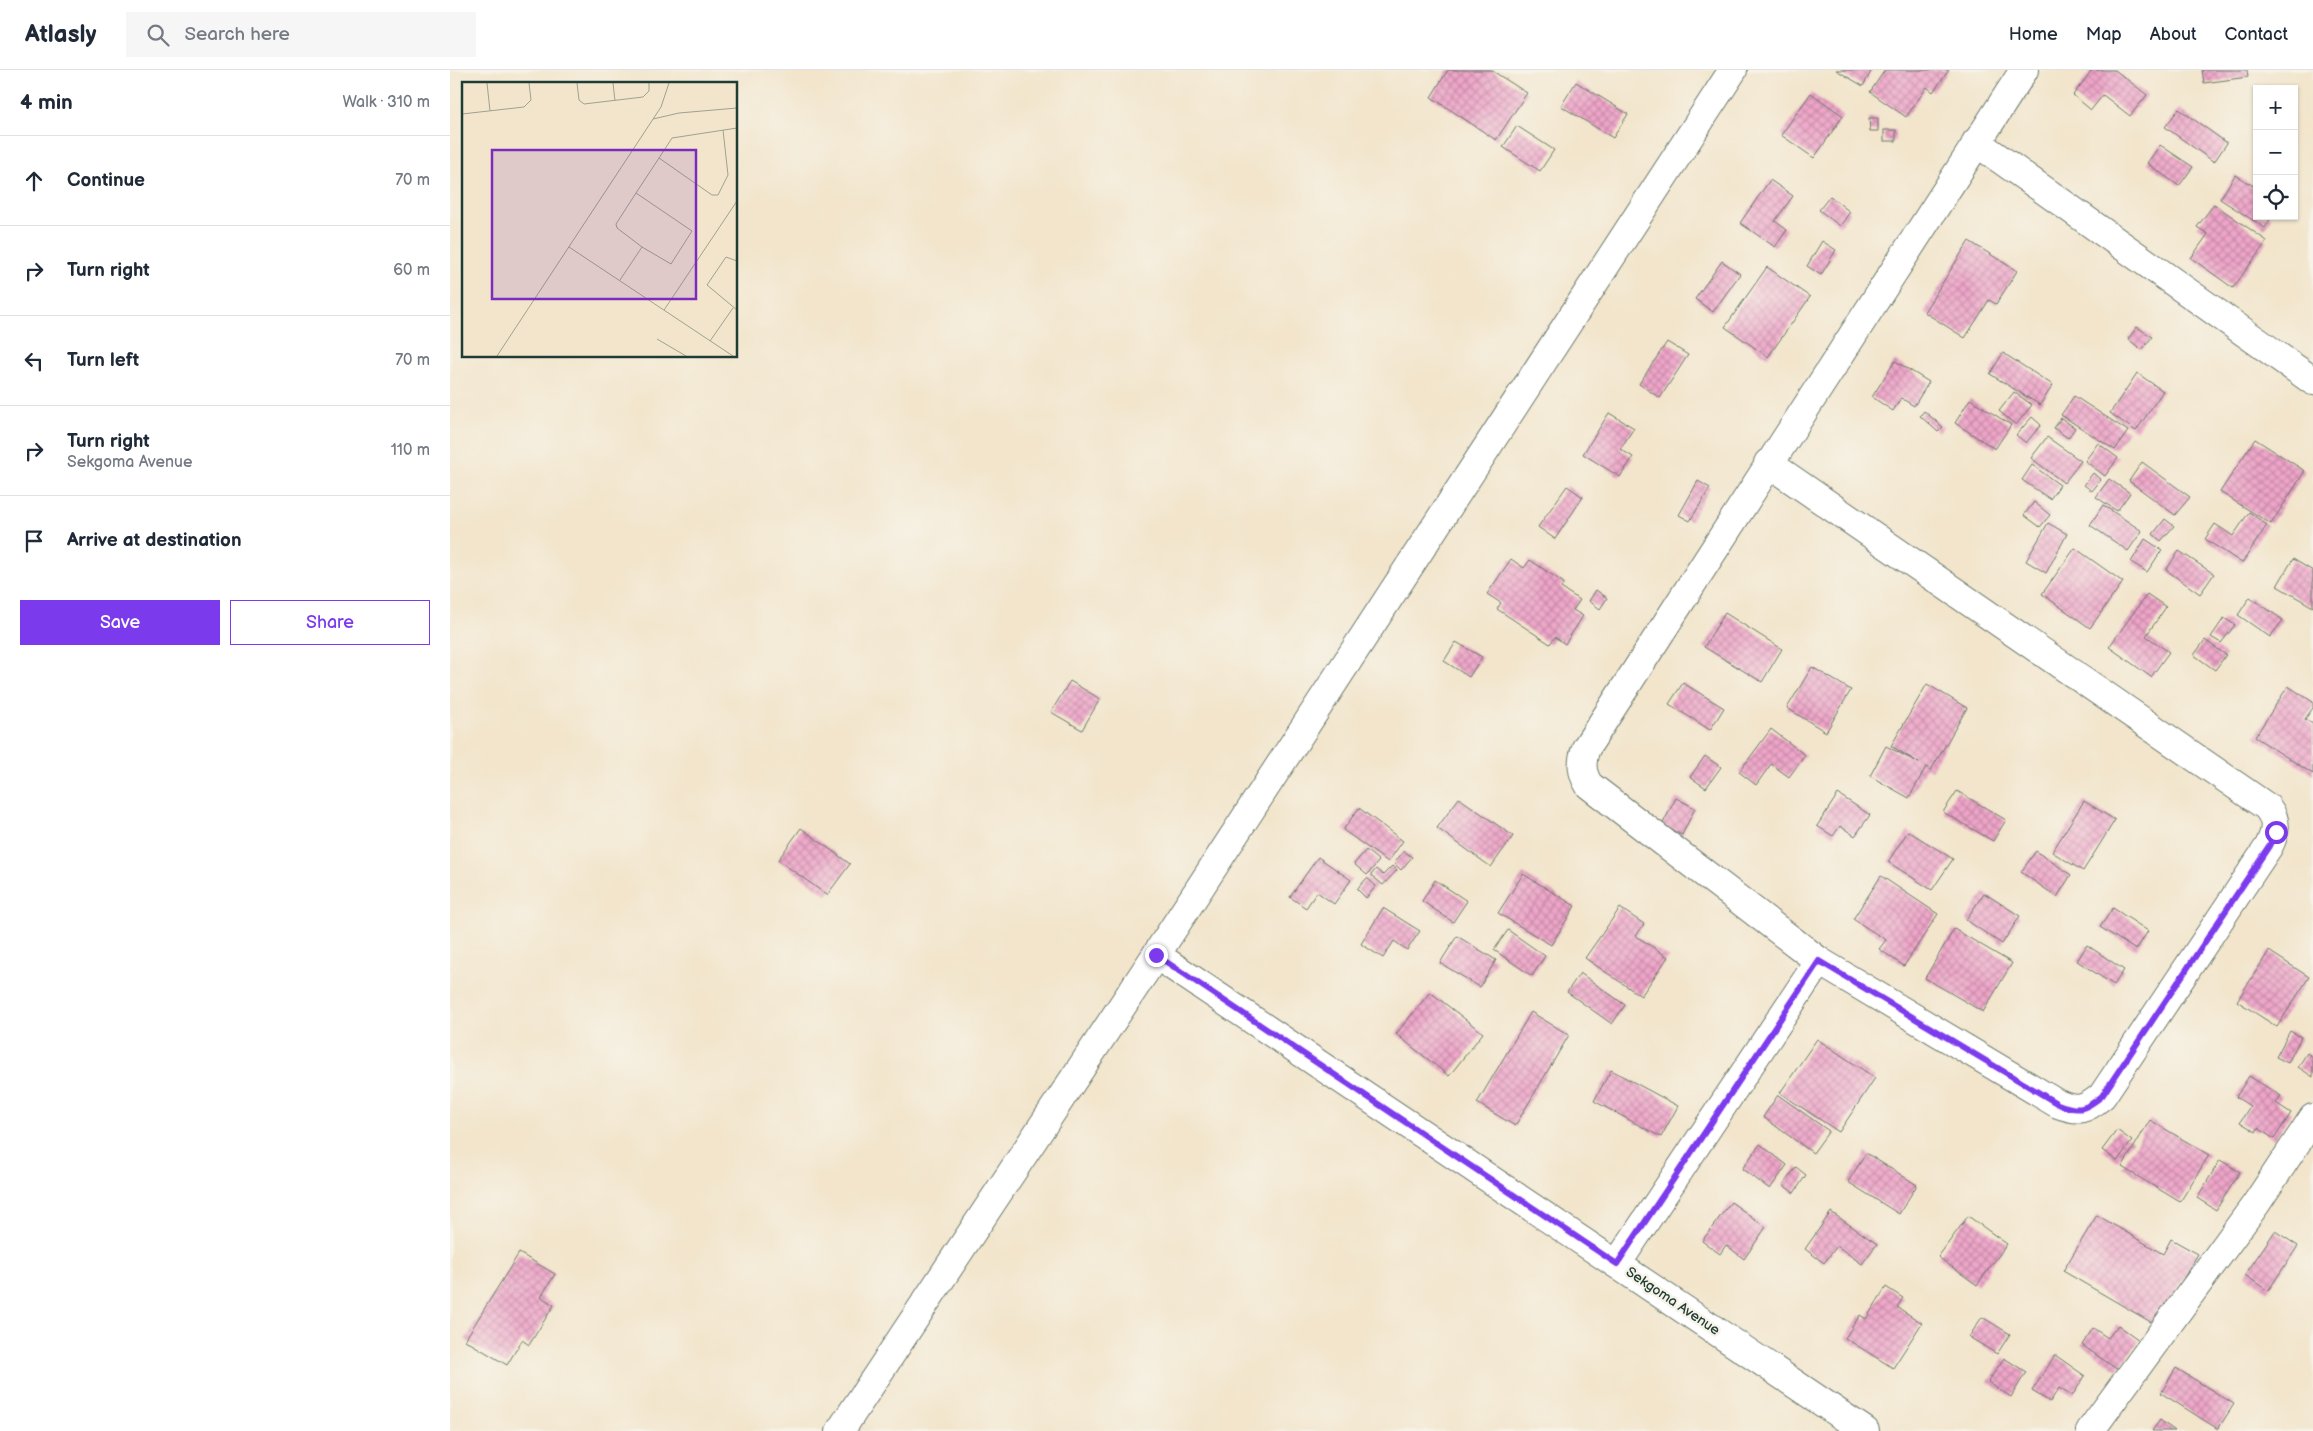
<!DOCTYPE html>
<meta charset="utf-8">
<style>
body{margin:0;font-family:"Balsamiq Sans",sans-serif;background:#f6f6f7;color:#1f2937}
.controls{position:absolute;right:15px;top:15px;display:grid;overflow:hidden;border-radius:0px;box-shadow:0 1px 4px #0004}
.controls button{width:45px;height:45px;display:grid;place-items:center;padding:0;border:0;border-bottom:1px solid #e0e1e3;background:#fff;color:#1f2937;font:25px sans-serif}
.stop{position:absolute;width:15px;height:15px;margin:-11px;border:4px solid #7c3aed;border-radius:50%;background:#fff}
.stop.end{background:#7c3aed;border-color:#fff;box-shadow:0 1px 5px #0008}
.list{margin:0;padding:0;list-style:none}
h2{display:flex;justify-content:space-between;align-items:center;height:65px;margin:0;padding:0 20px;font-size:21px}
h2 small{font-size:16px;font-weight:400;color:#747a83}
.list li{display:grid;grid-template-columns:32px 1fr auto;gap:15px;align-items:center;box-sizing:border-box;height:90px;padding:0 20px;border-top:1px solid #e0e1e3}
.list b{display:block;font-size:19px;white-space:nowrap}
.list p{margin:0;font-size:16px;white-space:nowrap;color:#747a83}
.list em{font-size:16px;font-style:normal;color:#747a83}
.actions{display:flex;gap:10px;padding:15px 20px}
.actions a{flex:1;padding:11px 0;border:1px solid #7c3aed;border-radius:0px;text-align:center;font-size:18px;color:#7c3aed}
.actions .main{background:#7c3aed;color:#fff}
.icon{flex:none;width:28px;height:28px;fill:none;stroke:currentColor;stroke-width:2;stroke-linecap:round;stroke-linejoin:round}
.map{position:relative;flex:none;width:1863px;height:1361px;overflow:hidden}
header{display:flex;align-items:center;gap:30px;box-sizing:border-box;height:70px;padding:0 25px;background:#fff;border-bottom:1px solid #e0e1e3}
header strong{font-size:24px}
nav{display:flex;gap:28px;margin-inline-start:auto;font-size:18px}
.search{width:350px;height:45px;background:#f6f6f7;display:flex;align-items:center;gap:12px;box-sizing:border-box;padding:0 18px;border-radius:0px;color:#747a83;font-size:19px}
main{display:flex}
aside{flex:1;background:#fff}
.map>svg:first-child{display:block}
</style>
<header>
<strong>Atlasly</strong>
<div class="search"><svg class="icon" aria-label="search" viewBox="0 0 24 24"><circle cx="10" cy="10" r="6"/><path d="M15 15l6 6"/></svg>Search here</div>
<nav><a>Home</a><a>Map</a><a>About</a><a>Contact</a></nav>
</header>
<main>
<aside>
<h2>4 min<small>Walk · 310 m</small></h2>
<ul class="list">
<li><svg class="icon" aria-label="ahead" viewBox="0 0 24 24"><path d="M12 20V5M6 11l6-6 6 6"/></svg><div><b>Continue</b></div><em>70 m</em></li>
<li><svg class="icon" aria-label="right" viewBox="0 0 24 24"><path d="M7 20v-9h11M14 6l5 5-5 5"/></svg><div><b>Turn right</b></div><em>60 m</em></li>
<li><svg class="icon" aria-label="left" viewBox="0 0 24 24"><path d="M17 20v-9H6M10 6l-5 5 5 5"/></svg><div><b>Turn left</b></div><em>70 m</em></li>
<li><svg class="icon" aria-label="right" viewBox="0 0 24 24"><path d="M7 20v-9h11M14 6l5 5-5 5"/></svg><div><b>Turn right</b><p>Sekgoma Avenue</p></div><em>110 m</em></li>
<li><svg class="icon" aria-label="arrive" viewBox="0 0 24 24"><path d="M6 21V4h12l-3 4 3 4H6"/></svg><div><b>Arrive at destination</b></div></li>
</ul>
<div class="actions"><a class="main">Save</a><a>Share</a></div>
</aside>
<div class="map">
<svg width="1863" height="1361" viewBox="0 0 1863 1361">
<defs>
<pattern id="building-cross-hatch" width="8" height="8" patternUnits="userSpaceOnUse" patternTransform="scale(1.25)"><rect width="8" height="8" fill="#efa5c9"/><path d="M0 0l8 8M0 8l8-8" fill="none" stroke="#c188a4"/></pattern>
</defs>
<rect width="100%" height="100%" fill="#f7f3e8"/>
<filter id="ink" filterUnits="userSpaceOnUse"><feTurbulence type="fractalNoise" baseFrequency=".02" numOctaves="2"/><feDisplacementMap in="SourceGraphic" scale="10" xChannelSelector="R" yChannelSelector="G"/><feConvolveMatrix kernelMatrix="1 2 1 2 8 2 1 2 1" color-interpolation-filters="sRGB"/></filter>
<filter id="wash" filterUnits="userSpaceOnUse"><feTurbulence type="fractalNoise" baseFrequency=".0096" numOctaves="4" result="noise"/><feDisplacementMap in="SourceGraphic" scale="20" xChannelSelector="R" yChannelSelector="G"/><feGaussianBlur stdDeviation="1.12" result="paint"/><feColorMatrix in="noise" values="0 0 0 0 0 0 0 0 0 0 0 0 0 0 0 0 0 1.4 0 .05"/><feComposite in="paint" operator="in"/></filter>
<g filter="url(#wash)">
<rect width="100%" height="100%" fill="#f2e5cc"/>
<g id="blocks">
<g fill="url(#building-cross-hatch)">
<polygon points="998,0 1041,0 1077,23 1046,70 981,27"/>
<polygon points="1386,0 1422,0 1413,16"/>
<polygon points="1435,0 1499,0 1483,22 1477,17 1456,47 1420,22"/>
<polygon points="1642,0 1665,0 1697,25 1680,46 1653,25 1641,40 1623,25"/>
<polygon points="1752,0 1797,0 1798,7 1754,13"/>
<polygon points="1126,12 1178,44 1163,68 1111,36"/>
<polygon points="1361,23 1393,46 1364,88 1331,65"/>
<polygon points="1729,39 1777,73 1764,92 1715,57"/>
<polygon points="1419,48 1428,48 1428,61 1420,61"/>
<polygon points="1067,56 1104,80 1090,101 1053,77"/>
<rect x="1434" y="60" width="12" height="11"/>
<polygon points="1710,75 1743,97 1729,116 1697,93"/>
<polygon points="1785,105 1807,118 1807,146 1822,146 1815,158 1770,129"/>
<polygon points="1320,110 1343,126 1325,151 1337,160 1325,177 1290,153"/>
<polygon points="1380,126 1400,142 1390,156 1369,140"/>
<polygon points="1764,134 1817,171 1783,218 1741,188 1758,164 1747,157"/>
<polygon points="1372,171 1386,180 1371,205 1357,196"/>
<polygon points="1519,171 1567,201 1546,234 1539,230 1515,268 1474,242"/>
<polygon points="1272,191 1290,204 1263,242 1245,229"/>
<polygon points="1317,197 1360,227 1318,287 1275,257"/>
<polygon points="1687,257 1702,267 1692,280 1678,269"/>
<polygon points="1217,272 1238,285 1210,328 1189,314"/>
<polygon points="1553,283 1603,315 1590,335 1540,304"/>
<polygon points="1445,291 1479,312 1464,336 1451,328 1443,341 1422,327"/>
<polygon points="1687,303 1713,321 1686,361 1660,343"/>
<polygon points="1564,322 1582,335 1566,355 1549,341"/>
<polygon points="1624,326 1678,361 1665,380 1611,345"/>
<polygon points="1520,329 1561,355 1545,379 1505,353"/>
<polygon points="1474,341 1493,357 1488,362 1470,346"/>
<polygon points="1159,343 1184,358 1170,379 1183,387 1170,407 1133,384"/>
<polygon points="1582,347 1591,355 1576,373 1566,365"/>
<polygon points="1611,348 1625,358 1618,368 1604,358"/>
<polygon points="1597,367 1631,391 1614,413 1581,388"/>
<polygon points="1805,369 1855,401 1821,454 1770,422"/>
<polygon points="1648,373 1668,388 1655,406 1635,391"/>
<polygon points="1692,392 1740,427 1725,445 1679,411"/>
<polygon points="1582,395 1610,415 1600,429 1572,410"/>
<polygon points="1643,403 1651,410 1642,421 1634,415"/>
<polygon points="1659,409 1680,423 1667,441 1646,427"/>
<polygon points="1248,411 1260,418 1240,451 1229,445"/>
<polygon points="1117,416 1133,427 1105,469 1088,457"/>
<polygon points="1584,432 1600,445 1590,457 1574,445"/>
<polygon points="1653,435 1692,461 1678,481 1640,455"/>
<polygon points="1799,442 1817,455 1792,493 1755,469 1765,454 1783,466"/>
<polygon points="1715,449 1724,456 1711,471 1703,464"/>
<polygon points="1598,453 1617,464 1596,503 1576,491"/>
<polygon points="1695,469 1712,480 1697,502 1681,492"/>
<polygon points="1625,478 1673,512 1640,558 1592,524"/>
<polygon points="1729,481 1764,504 1750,524 1716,500"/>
<polygon points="1061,489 1074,498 1080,490 1114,513 1111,518 1130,530 1123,540 1133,546 1115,574 1105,567 1100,574 1047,539 1051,533 1037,524"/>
<polygon points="1843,489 1863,501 1863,537 1827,516"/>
<polygon points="1146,520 1157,528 1150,539 1139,531"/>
<polygon points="1697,524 1716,537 1696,566 1719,582 1701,607 1659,577"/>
<polygon points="1800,527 1833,550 1820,567 1788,545"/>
<polygon points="1275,543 1332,579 1312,612 1254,577"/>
<polygon points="1774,548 1785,555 1771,573 1761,567"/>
<polygon points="1755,570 1776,585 1765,600 1744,585"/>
<polygon points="1006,572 1032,587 1019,607 994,591"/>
<polygon points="1362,597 1401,620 1376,662 1337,638"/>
<polygon points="620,611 650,629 632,660 601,642"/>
<polygon points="1233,613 1274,638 1260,660 1219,634"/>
<polygon points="1477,614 1517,638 1481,700 1476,697 1459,728 1420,706 1436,676 1469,693 1441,676"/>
<polygon points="1838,616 1863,632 1863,638 1855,649 1863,654 1863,704 1805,667"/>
<polygon points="1321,659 1355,685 1339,707 1321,694 1306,715 1289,702"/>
<polygon points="1255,686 1271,697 1256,718 1240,707"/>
<polygon points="1507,721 1556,750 1543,771 1493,742"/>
<polygon points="1388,724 1420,745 1405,766 1390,756 1383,766 1367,756"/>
<polygon points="1009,728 1063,766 1041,797 987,758"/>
<polygon points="1226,728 1245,738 1232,765 1212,755"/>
<polygon points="1634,731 1665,750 1633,801 1602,782"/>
<polygon points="909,738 953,771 938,792 893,760"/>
<polygon points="351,758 400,794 377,825 328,790"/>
<polygon points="1458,761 1503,789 1482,820 1438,792"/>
<polygon points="916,780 929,791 917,805 904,794"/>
<polygon points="954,781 962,787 951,800 944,793"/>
<polygon points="1586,781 1621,805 1607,827 1571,802"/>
<polygon points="868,787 901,810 884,834 867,822 856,838 840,827"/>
<polygon points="942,796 947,800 933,815 921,805 926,799 933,805"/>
<polygon points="1073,804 1125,836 1101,875 1048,843"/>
<polygon points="1431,806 1488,844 1454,896 1429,879 1436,870 1403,849"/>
<polygon points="917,808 926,816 916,828 907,819"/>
<polygon points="985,810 1017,831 1003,852 972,831"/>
<polygon points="1534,823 1570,846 1552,874 1516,850"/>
<polygon points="933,838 970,861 957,880 944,871 933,888 911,874"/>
<polygon points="1170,838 1194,854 1186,866 1218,887 1191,926 1135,888"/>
<polygon points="1663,838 1698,861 1686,880 1650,857"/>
<polygon points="1504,859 1562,893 1533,942 1475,908"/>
<polygon points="1058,860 1095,886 1082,906 1044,880"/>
<polygon points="1007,866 1046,890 1030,917 990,893"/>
<polygon points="1637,875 1674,900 1664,915 1627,891"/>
<polygon points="1819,881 1859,907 1827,957 1787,931"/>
<polygon points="1130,903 1175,935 1162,954 1117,922"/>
<polygon points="980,922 1033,963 999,1006 946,964"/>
<polygon points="1081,942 1119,965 1065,1056 1027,1033"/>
<polygon points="1840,961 1851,967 1838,993 1826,987"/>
<polygon points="1367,969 1425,1008 1389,1062 1330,1023"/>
<polygon points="1857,983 1863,987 1863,1007 1848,997"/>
<polygon points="1161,1000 1228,1036 1211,1067 1144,1031"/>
<polygon points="1799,1006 1831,1026 1826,1033 1841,1043 1824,1069 1808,1058 1806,1062 1790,1052 1800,1036 1786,1027"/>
<polygon points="1328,1025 1379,1061 1363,1083 1313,1047"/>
<polygon points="1700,1050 1759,1085 1730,1132 1672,1097"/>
<polygon points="1667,1060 1682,1071 1667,1091 1652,1080"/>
<polygon points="1310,1074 1337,1095 1320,1119 1292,1099"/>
<polygon points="1416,1083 1467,1115 1449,1144 1398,1112"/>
<polygon points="1770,1090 1790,1102 1766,1140 1747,1128"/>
<polygon points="1346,1097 1356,1105 1344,1123 1333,1115"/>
<polygon points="1281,1132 1316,1157 1294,1189 1276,1175 1270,1184 1252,1171"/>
<polygon points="1381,1142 1427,1174 1412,1194 1387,1176 1374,1193 1355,1179"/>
<polygon points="1647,1145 1713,1184 1721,1169 1748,1184 1706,1255 1613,1201"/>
<polygon points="1518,1146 1557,1174 1527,1215 1488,1187"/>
<polygon points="1825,1161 1848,1176 1818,1221 1795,1205"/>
<polygon points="69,1183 105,1204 91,1227 104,1235 79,1275 72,1270 57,1295 15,1270"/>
<polygon points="1436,1217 1453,1228 1447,1237 1472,1253 1443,1298 1395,1268 1410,1245 1416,1249"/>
<polygon points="1532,1247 1560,1264 1547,1284 1519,1267"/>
<polygon points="1668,1255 1689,1270 1668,1300 1632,1275 1643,1258 1658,1268"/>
<polygon points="1605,1285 1635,1306 1622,1326 1609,1318 1600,1332 1582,1321"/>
<polygon points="1554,1288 1576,1302 1561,1327 1538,1312"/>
<polygon points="1726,1298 1784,1334 1768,1359 1711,1323"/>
<polygon points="1710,1350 1725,1361 1702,1361"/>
</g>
</g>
</g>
<g filter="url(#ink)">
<use href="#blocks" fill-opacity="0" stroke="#697869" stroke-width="1"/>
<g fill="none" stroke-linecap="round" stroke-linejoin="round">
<defs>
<g id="minor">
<polyline points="1526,72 1863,311"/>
<path d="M1318 393 1817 737C1828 751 1826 761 1819 776L1652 1026C1635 1040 1629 1042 1608 1034L1369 891 1139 715C1131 702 1131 692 1136 678L1574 0"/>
<polyline points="706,885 1415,1361"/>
<polyline points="1167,1194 1369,891"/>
<polyline points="390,1361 706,885 1283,0"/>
<polyline points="1640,1361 1806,1134 1863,1048"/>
</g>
</defs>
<use href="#minor" stroke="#697869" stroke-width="30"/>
<use href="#minor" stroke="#fff" stroke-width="28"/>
</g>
</g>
<g fill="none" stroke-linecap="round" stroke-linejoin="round" filter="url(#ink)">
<path stroke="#7c3aed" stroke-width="6" d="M706 885 1167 1194 1369 891 1608 1034C1629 1042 1635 1040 1652 1026L1819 776 1826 762"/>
</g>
<g text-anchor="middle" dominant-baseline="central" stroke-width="5" stroke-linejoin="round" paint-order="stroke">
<g font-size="14" fill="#1f3d34" stroke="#f7f3e8">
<text transform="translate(1223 1231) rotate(34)">Sekgoma Avenue</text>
</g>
</g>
<g transform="translate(12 12)">
<rect width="275" height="275" fill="#f2e5cc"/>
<path fill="none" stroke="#9ea28f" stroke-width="1" d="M25 1 28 29M115 1 117 18 122 22 181 15 187 9V1M151 1 153 19M0 32 62 25 69 18 67 1M191 37 217 31 275 26M197 76 250 113H256L266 93 261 48M174 111 230 149 209 182 180 165 155 146 154 142 174 111 197 76 210 56 275 46M107 165 271 274M275 179 264 175 245 203 275 228M158 198 180 165M202 228 275 119M195 257 224 274M248 259 271 226M35 274 199 25 207 1"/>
<path fill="#7b2cbf" fill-opacity="0.15" stroke="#7b2cbf" stroke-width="2.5" d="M30 68H234V217H30Z"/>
<rect width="275" height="275" fill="none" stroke="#1f3d34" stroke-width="2.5"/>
</g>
</svg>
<div class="controls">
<button>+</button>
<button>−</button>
<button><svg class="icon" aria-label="locate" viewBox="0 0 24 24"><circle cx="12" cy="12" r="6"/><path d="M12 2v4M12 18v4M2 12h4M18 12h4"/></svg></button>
</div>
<div class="stop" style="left:1826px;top:762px"></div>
<div class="stop end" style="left:706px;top:885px"></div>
</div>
</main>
